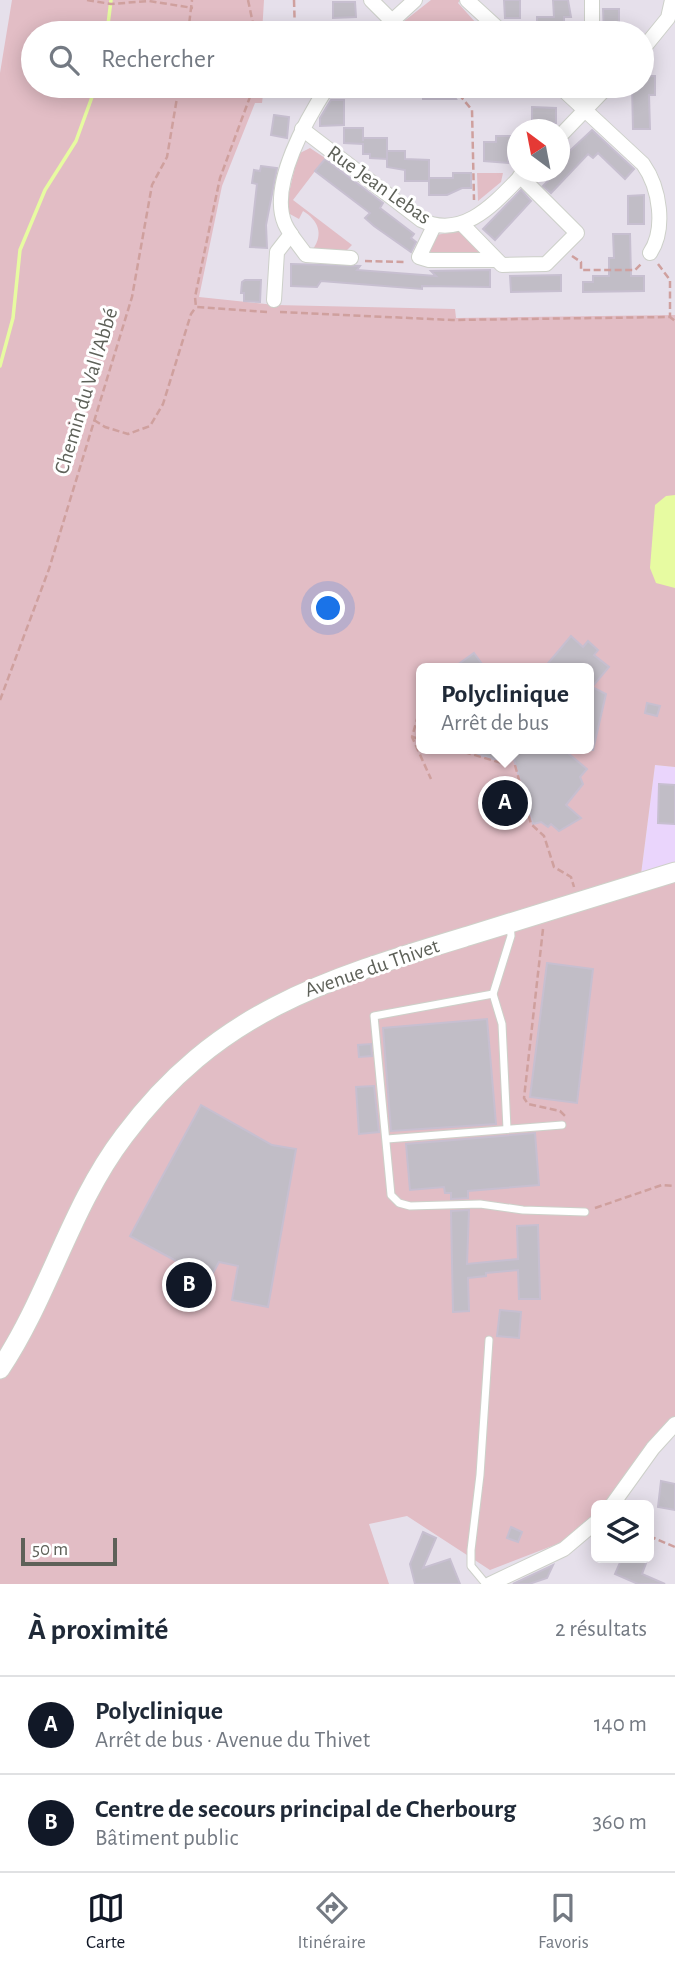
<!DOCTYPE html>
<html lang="fr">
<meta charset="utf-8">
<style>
body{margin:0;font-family:"Alegreya Sans",sans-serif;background:#f6f6f7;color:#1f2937}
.controls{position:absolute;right:21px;bottom:21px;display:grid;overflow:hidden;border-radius:10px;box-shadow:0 4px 18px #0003}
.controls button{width:63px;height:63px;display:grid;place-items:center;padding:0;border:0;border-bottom:2px solid #e0e1e3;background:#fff;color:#1f2937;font:35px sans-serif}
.compass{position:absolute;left:507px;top:119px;width:63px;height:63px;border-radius:50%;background:#fff;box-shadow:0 4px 18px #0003;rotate:328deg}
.scale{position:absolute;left:21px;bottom:18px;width:96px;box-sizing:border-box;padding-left:7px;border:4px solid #5e6159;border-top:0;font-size:19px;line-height:24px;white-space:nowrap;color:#5e6159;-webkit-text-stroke:5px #fff;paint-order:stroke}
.you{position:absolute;left:329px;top:609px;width:24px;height:24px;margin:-18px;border:5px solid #fff;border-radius:50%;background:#1a73e8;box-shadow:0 0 0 10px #1a73e833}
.badge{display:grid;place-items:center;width:46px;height:46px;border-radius:50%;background:#111827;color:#fff;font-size:23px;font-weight:700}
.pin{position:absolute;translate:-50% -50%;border:4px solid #fff;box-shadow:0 2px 7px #0006}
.popup{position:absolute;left:416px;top:663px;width:178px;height:91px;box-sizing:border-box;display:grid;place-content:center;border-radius:10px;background:#fff;filter:drop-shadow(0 2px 5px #0005);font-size:23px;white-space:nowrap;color:#747a83}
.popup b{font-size:26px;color:#1f2937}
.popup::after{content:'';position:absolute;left:50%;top:100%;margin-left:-14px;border:14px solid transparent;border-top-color:#fff}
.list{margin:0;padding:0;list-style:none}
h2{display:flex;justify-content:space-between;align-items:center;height:91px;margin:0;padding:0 28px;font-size:30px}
h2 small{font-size:23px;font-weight:400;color:#747a83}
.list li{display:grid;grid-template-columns:46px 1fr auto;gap:21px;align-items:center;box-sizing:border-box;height:98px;padding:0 28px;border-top:2px solid #e0e1e3}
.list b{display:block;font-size:26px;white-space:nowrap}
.list p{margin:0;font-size:23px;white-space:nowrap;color:#747a83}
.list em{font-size:23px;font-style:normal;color:#747a83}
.icon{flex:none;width:38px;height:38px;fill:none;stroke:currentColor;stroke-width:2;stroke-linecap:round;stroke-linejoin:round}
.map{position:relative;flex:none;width:675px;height:1584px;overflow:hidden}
.search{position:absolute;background:#fff;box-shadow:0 4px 18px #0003;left:21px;right:21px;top:21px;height:77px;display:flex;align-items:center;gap:18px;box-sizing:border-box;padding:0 24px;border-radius:38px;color:#747a83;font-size:26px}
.sheet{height:287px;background:#fff}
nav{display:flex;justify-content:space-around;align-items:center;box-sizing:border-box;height:98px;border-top:2px solid #e0e1e3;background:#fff;font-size:19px;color:#747a83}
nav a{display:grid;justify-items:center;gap:4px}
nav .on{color:#111827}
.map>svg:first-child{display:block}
</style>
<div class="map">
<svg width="675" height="1584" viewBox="0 0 675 1584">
<rect width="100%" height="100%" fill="#e6e0eb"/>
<polygon fill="#ead5fc" points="655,765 675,767 675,872 640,883"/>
<g fill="#e2bdc5" fill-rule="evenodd">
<path d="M12 0H264L262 33H33V86H264L262 103H255L222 186 199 297 275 305 455 309 456 318 675 315V767L655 765 640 882 675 872V1416L647 1446 611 1499 604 1505H596V1512L565 1541 490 1570 407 1516 369 1524 389 1584H0V73ZM421 668H589V749H421Z"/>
<polygon points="431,0 460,0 458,3 485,33 389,33"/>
<path d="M310 148 325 158 293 200 352 245 345 252 313 249C324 234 318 220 303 211L299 219 288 213V197L298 154Z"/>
<polygon points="477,173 503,173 501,182 478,201"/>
<polygon points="463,231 484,255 433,255 430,252 435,235"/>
</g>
<polygon fill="#e7fba1" points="675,495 675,588 656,583 650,568 655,505 666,496"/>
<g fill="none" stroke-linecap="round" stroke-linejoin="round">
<g stroke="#e7fba1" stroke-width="3.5">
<polyline points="107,33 111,0"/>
<polyline points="0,366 13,318 20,250 45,190 76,141 96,86"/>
</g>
</g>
<g fill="#c1bdc6" stroke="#c7bfd0" stroke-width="2">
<polygon points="504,0 520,0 520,18 505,18"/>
<polygon points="553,0 568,0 571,17 564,17 564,33 542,33 542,30 537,30 537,17 554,17"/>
<polygon points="333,2 355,2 356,17 333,18"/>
<polygon points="603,9 619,9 619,33 604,33"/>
<polygon points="642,76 655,76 655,95 649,95 650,129 633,129 632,86 642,86"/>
<polygon points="423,86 447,86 456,99 423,99"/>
<polygon points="331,100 344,100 344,125 320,126 320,118"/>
<polygon points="532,107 556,108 556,123 532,123"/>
<polygon points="274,115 289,117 287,138 271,135"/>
<polygon points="344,128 363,128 363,141 363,138 387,138 387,159 370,158 370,154 363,154 363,144 344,143"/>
<polygon points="592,130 634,169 625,179 598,153 593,158 588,154 551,193 543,186 548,181 538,172 559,172 559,161"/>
<polygon points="496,136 517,136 517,149 508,149 508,163 484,161 484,142 496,142"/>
<polygon points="387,151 405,151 405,159 429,160 429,181 405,181 405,170 387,167"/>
<polygon points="325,159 383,203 380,208 414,234 411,238 416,242 411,252 374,226 365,218 370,213 315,171"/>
<polygon points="261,166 277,168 266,225 267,248 250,247 257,184 252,183 254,170 260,171"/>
<polygon points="453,173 471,173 471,188 462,188 447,195 429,195 429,178 453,178"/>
<polygon points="521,190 531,201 495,240 483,229"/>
<polygon points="644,195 644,224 628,224 628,196"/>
<polygon points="613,234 630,234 631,276 644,276 644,291 583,292 583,282 593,282 593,276 609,276 609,258 614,258"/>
<polygon points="291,264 360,266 357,270 436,276 431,271 490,270 490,287 422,286 422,289 321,281 317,287 291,286"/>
<polygon points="561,275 561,291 511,292 510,276"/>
<polygon points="245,280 261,280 260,302 244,301 244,293 241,293 242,282"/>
<polygon points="571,636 583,647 588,641 598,650 594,655 609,667 592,687 606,694 593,750 589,750 589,668 544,668"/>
<polygon points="474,653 485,668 453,668"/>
<polygon points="647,703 660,706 657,716 645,713"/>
<polygon points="469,749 563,749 587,769 580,777 583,784 566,805 581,818 559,831 551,824 548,827 541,822 533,824 513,756 504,762 469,752"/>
<polygon points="659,784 675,785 675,824 658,823"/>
<polygon points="547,963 593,969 577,1103 530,1097"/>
<polygon points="487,1019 496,1124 391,1131 383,1028"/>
<polygon points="371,1044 372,1056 359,1057 358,1045"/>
<polygon points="374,1086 379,1132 359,1134 356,1087"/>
<polygon points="201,1105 272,1145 296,1149 268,1307 232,1300 238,1266 219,1262 198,1301 181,1292 191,1269 130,1236"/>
<polygon points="535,1133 539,1185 468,1191 468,1198 451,1199 451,1193 445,1193 444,1187 410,1190 406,1144"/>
<polygon points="469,1210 467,1264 518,1259 517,1226 538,1225 540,1299 519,1299 518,1270 486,1273 486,1276 468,1278 469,1311 453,1312 451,1211"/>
<polygon points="500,1310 521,1312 519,1338 497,1336"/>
<polygon points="661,1481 675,1484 675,1510 658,1507"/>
<polygon points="511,1527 522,1532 518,1542 507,1538"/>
<polygon points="423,1532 436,1538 423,1568 450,1559 460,1584 415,1584 410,1564"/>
<polygon points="622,1558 648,1558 642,1574 665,1584 638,1584 615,1574"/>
<polygon points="553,1565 547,1578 529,1584 513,1584"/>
</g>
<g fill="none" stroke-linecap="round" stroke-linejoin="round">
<defs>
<g id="lane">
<polyline points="493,994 374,1016 391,1195 399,1203 410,1206 480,1204 523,1210 585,1212"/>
<polyline points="507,1129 502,1024 493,994 511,936 510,923"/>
<polyline points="387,1139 562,1125"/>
<polyline points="486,1584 471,1566 471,1550 480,1475 489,1340"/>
</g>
<g id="street">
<polyline points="371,0 392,21"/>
<polyline points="467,0 503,33"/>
<polyline points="592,0 592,33"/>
<polyline points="379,33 415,0"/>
<polyline points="642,50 668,18 672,0"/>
<path d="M328 86C308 117 268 185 285 224 290 235 299 245 306 255L351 258"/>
<path d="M559 86 643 164C660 188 666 229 650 253"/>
<polyline points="272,87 301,86"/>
<polyline points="586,109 590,86"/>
<path d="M302 129 421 220C465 241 497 200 525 172"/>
<polyline points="560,136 608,86"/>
<polyline points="462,224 502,265 546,264 577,233 520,176"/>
<polyline points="434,226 419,257 429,260 496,260"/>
<polyline points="274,300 277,252 291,234"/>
<polyline points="612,1505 653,1448 675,1424"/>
<polyline points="490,1584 564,1549 596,1522"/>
</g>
<path id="secondary" d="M0 1369C49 1296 70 1207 124 1136 217 1011 326 979 468 936 537 915 606 893 675 872"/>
</defs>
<use href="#lane" stroke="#cdd0c9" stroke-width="9"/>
<use href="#street" stroke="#cdd0c9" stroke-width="16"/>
<use href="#secondary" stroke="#ced1c9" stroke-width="21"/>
<g stroke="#cfa09e" stroke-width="2.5" stroke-dasharray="7 3.5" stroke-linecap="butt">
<polyline points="87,0 111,4 149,1 193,8"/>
<polyline points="248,0 255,33"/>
<polyline points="294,0 295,33"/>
<polyline points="188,33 192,0"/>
<polyline points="254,86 220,178 195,297 196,307 267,312"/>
<polyline points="452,86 472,110 474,200"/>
<polyline points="572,256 581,262 581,270 635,270 641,264"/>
<polyline points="365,261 407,262"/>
<polyline points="658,264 670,280 670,317"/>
<polyline points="280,312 452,320 670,317 675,321"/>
<polyline points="94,420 105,427 128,434 150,426 163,404 191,314 196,307"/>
<polyline points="0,700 49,569 132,297 152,185 167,157 179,86"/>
<polyline points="421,705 412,737 431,779"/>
<polyline points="412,737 421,739"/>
<polyline points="454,749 505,764"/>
<polyline points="515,765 531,824 544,836 554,867 571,877 574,887"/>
<polyline points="543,929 524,1098 528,1104 560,1111 565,1116"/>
<polyline points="595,1208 662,1185 675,1186"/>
<polyline points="649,1536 675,1547"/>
</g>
<use href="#lane" stroke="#fff" stroke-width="7"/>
<use href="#street" stroke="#fff" stroke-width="14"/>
<use href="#secondary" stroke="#fff" stroke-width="19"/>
</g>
<g text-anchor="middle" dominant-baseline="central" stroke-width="6" stroke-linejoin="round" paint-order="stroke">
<g font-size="21" fill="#5e6159" stroke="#fff">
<text transform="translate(379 185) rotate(35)">Rue Jean Lebas</text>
<text transform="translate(86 391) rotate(-73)">Chemin du Val l'Abbé</text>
<text transform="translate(372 968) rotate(-19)">Avenue du Thivet</text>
</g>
</g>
</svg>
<div class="controls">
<button><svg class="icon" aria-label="layers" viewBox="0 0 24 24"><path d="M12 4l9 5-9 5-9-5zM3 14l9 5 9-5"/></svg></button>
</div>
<svg class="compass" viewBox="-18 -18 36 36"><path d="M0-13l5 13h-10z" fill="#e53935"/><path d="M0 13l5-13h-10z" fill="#747a83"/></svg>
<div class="scale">50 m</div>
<div class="you"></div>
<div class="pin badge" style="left:505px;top:803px">A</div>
<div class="popup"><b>Polyclinique</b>Arrêt de bus</div>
<div class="pin badge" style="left:189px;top:1285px">B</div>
<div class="search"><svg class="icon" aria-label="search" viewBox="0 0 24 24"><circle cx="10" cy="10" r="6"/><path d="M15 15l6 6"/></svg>Rechercher</div>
</div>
<section class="sheet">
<h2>À proximité<small>2 résultats</small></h2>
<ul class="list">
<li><span class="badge">A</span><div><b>Polyclinique</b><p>Arrêt de bus · Avenue du Thivet</p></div><em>140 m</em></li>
<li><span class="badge">B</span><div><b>Centre de secours principal de Cherbourg</b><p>Bâtiment public</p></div><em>360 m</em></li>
</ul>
</section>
<nav>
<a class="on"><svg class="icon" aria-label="map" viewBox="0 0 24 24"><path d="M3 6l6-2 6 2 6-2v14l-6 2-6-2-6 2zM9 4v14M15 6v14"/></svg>Carte</a>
<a><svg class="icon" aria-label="directions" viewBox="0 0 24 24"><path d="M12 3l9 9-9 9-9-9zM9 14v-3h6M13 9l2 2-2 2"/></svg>Itinéraire</a>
<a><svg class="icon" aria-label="saved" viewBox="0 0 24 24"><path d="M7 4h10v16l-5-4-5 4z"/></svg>Favoris</a>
</nav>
